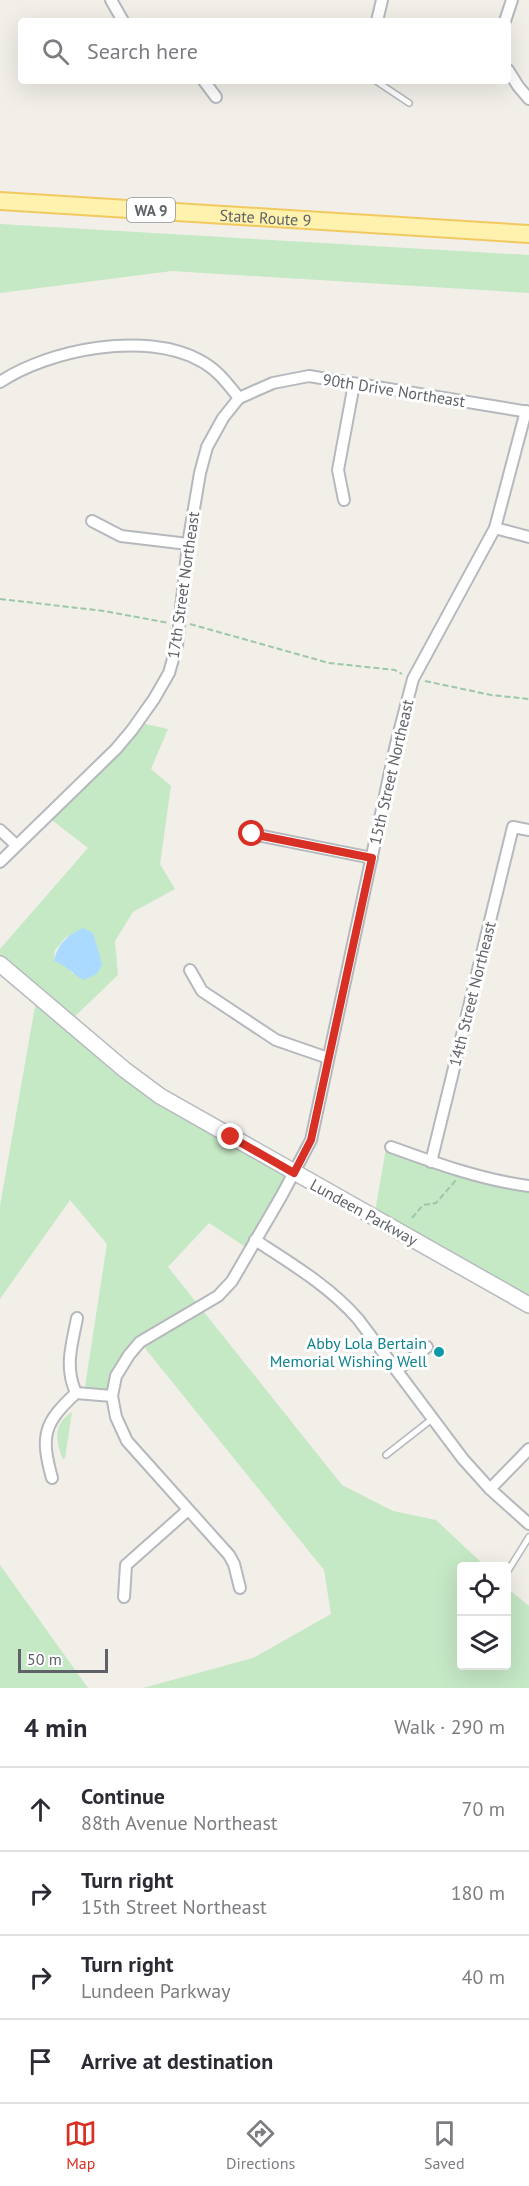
<!DOCTYPE html>
<meta charset="utf-8">
<style>
body{margin:0;font-family:"PT Sans",sans-serif;background:#f7f7f7;color:#2b2b33}
.controls{position:absolute;right:18px;bottom:18px;display:grid;overflow:hidden;border-radius:6px;box-shadow:0 6px 24px #0002}
.controls button{width:54px;height:54px;display:grid;place-items:center;padding:0;border:0;border-bottom:2px solid #e1e1e2;background:#fff;color:#2b2b33;font:30px sans-serif}
.scale{position:absolute;left:18px;bottom:15px;width:90px;box-sizing:border-box;padding-left:6px;border:3px solid #5f6368;border-top:0;font-size:16px;line-height:21px;white-space:nowrap;color:#5f6368;-webkit-text-stroke:4px #fff;paint-order:stroke}
.stop{position:absolute;width:18px;height:18px;margin:-14px;border:4px solid #d93025;border-radius:50%;background:#fff}
.stop.end{background:#d93025;border-color:#fff;box-shadow:0 2px 6px #0008}
.list{margin:0;padding:0;list-style:none}
h2{display:flex;justify-content:space-between;align-items:center;height:78px;margin:0;padding:0 24px;font-size:26px}
h2 small{font-size:20px;font-weight:400;color:#7c7c81}
.list li{display:grid;grid-template-columns:39px 1fr auto;gap:18px;align-items:center;box-sizing:border-box;height:84px;padding:0 24px;border-top:2px solid #e1e1e2}
.list b{display:block;font-size:22px;white-space:nowrap}
.list p{margin:0;font-size:20px;white-space:nowrap;color:#7c7c81}
.list em{font-size:20px;font-style:normal;color:#7c7c81}
.icon{flex:none;width:33px;height:33px;fill:none;stroke:currentColor;stroke-width:2;stroke-linecap:round;stroke-linejoin:round}
.map{position:relative;flex:none;width:529px;height:1688px;overflow:hidden}
.search{position:absolute;background:#fff;box-shadow:0 6px 24px #0002;left:18px;right:18px;top:18px;height:66px;display:flex;align-items:center;gap:15px;box-sizing:border-box;padding:0 21px;border-radius:6px;color:#7c7c81;font-size:22px}
.sheet{height:414px;background:#fff}
nav{display:flex;justify-content:space-around;align-items:center;box-sizing:border-box;height:84px;border-top:2px solid #e1e1e2;background:#fff;font-size:16px;color:#7c7c81}
nav a{display:grid;justify-items:center;gap:3px}
nav .on{color:#d93025}
.map>svg:first-child{display:block}
</style>
<div class="map">
<svg width="529" height="1688" viewBox="0 0 529 1688">
<rect width="100%" height="100%" fill="#f1efe8"/>
<g fill="#c5e8c5" fill-rule="evenodd">
<polygon points="0,224 529,255 529,293 172,271 0,293"/>
<path d="M141 723 168 729 151 769 171 786 160 864 175 889 133 912 115 941 118 975 69 1022 125 1070 294 1173 250 1250 209 1223 168 1267 342 1485 393 1511 436 1520 485 1566H462V1666H506L507 1588 529 1606V1688H143L253 1658 331 1614 324 1570 140 1342 129 1355 112 1396 84 1393 107 1244 70 1200 0 1299V1206L37 995 0 964V949L88 848 44 814ZM93 933 97 949 73 974 64 964 54 961 55 950 66 937Z"/>
<polygon points="387,1143 431,1162 529,1186 529,1305 374,1217"/>
<path d="M72 1412 65 1458 63 1459C55 1441 53 1424 72 1412Z"/>
<polygon points="0,1565 88,1688 0,1688"/>
</g>
<path fill="#aadaff" d="M83 928 93 933 102 964 97 974 83 980C72 973 66 965 54 961 58 943 67 936 83 928Z"/>
<g fill="none" stroke-linecap="round" stroke-linejoin="round">
<defs>
<g id="lane">
<polyline points="376,81 409,103"/>
<polyline points="386,1455 432,1419"/>
<polyline points="506,1574 529,1537"/>
</g>
<g id="street">
<polyline points="111,0 123,21"/>
<polyline points="377,21 382,0"/>
<polyline points="505,21 512,0"/>
<polyline points="508,70 518,86 529,99"/>
<polyline points="204,81 216,97"/>
<path d="M0 382C50 349 145 331 199 360 217 369 227 383 239 398L273 383 309 376 529 412"/>
<polyline points="344,500 338,470 354,384"/>
<polyline points="92,521 121,536 188,544"/>
<polyline points="495,528 529,537"/>
<polyline points="0,830 16,845"/>
<polyline points="252,834 372,858"/>
<polyline points="0,862 116,749 132,730 154,699 169,673 177,645 188,544 200,473 207,447 223,418 239,398"/>
<polyline points="190,970 202,991 276,1040 328,1058"/>
<path d="M391 1147C435 1163 482 1180 529 1186"/>
<polyline points="431,1162 513,827 529,830"/>
<path d="M255 1240C292 1264 329 1286 358 1319L463 1459 490 1489 529 1524"/>
<polyline points="397,1370 427,1347"/>
<polyline points="76,1393 112,1396 116,1417 127,1441 229,1555 234,1564 240,1588"/>
<polyline points="112,1396 116,1376 129,1355 140,1342 218,1296 232,1281 282,1195 311,1140 396,744 413,679 495,528 526,411"/>
<path d="M52 1478C40 1435 44 1423 76 1393 64 1366 72 1345 77 1318"/>
<polyline points="490,1489 529,1449"/>
<polyline points="124,1597 126,1565 188,1510"/>
</g>
<polyline id="secondary" points="0,964 125,1070 160,1096 529,1305"/>
<g id="primary">
<path id="s1" d="M0 201 529 234"/>
</g>
</defs>
<use href="#lane" stroke="#b5b8bc" stroke-width="8"/>
<use href="#street" stroke="#b5b8bc" stroke-width="14"/>
<use href="#secondary" stroke="#b6babf" stroke-width="18"/>
<use href="#primary" stroke="#f2c960" stroke-width="20"/>
<g stroke="#9cc7a9" stroke-width="2" stroke-dasharray="6 3" stroke-linecap="butt">
<polyline points="0,599 104,611 169,623"/>
<polyline points="190,624 329,663 395,670 402,674"/>
<polyline points="425,681 491,695 529,699"/>
<polyline points="412,1218 423,1205 436,1203 456,1180"/>
</g>
<use href="#lane" stroke="#fff" stroke-width="5"/>
<use href="#street" stroke="#fff" stroke-width="10"/>
<use href="#secondary" stroke="#fff" stroke-width="15"/>
<use href="#primary" stroke="#fff2af" stroke-width="16"/>
</g>
<g fill="none" stroke-linecap="round" stroke-linejoin="round">
<polyline stroke="#d93025" stroke-width="8" points="231,1137 294,1173 311,1140 372,858 252,834"/>
</g>
<circle fill="#0f9aa8" stroke="#fff" stroke-width="2" cx="439" cy="1352" r="6"/>
<g text-anchor="middle" dominant-baseline="central" stroke-width="6" stroke-linejoin="round" paint-order="stroke">
<rect fill="#fff" stroke="#8f9295" stroke-width="1.5" x="127" y="198" width="48" height="24" rx="4.5"/>
<g font-size="15" font-weight="bold" fill="#5f6368">
<text x="151" y="210">WA 9</text>
</g>
<g font-size="16" fill="#5f6368" stroke="#fff">
<text stroke="none"><textPath href="#s1" startOffset="266">State Route 9</textPath></text>
<text transform="translate(394 390) rotate(9)">90th Drive Northeast</text>
<text transform="translate(183 585) rotate(-82)">17th Street Northeast</text>
<text transform="translate(391 772) rotate(-77)">15th Street Northeast</text>
<text transform="translate(472 994) rotate(-76)">14th Street Northeast</text>
<text transform="translate(364 1212) rotate(29)">Lundeen Parkway</text>
</g>
<g font-size="16" fill="#0d838f" stroke="#fff" text-anchor="end">
<text x="427" y="1343">Abby Lola Bertain<tspan x="427" dy="18">Memorial Wishing Well</tspan></text>
</g>
</g>
</svg>
<div class="controls">
<button><svg class="icon" aria-label="locate" viewBox="0 0 24 24"><circle cx="12" cy="12" r="6"/><path d="M12 2v4M12 18v4M2 12h4M18 12h4"/></svg></button>
<button><svg class="icon" aria-label="layers" viewBox="0 0 24 24"><path d="M12 4l9 5-9 5-9-5zM3 14l9 5 9-5"/></svg></button>
</div>
<div class="scale">50 m</div>
<div class="stop" style="left:252px;top:834px"></div>
<div class="stop end" style="left:231px;top:1137px"></div>
<div class="search"><svg class="icon" aria-label="search" viewBox="0 0 24 24"><circle cx="10" cy="10" r="6"/><path d="M15 15l6 6"/></svg>Search here</div>
</div>
<section class="sheet">
<h2>4 min<small>Walk · 290 m</small></h2>
<ul class="list">
<li><svg class="icon" aria-label="ahead" viewBox="0 0 24 24"><path d="M12 20V5M6 11l6-6 6 6"/></svg><div><b>Continue</b><p>88th Avenue Northeast</p></div><em>70 m</em></li>
<li><svg class="icon" aria-label="right" viewBox="0 0 24 24"><path d="M7 20v-9h11M14 6l5 5-5 5"/></svg><div><b>Turn right</b><p>15th Street Northeast</p></div><em>180 m</em></li>
<li><svg class="icon" aria-label="right" viewBox="0 0 24 24"><path d="M7 20v-9h11M14 6l5 5-5 5"/></svg><div><b>Turn right</b><p>Lundeen Parkway</p></div><em>40 m</em></li>
<li><svg class="icon" aria-label="arrive" viewBox="0 0 24 24"><path d="M6 21V4h12l-3 4 3 4H6"/></svg><div><b>Arrive at destination</b></div></li>
</ul>
</section>
<nav>
<a class="on"><svg class="icon" aria-label="map" viewBox="0 0 24 24"><path d="M3 6l6-2 6 2 6-2v14l-6 2-6-2-6 2zM9 4v14M15 6v14"/></svg>Map</a>
<a><svg class="icon" aria-label="directions" viewBox="0 0 24 24"><path d="M12 3l9 9-9 9-9-9zM9 14v-3h6M13 9l2 2-2 2"/></svg>Directions</a>
<a><svg class="icon" aria-label="saved" viewBox="0 0 24 24"><path d="M7 4h10v16l-5-4-5 4z"/></svg>Saved</a>
</nav>
